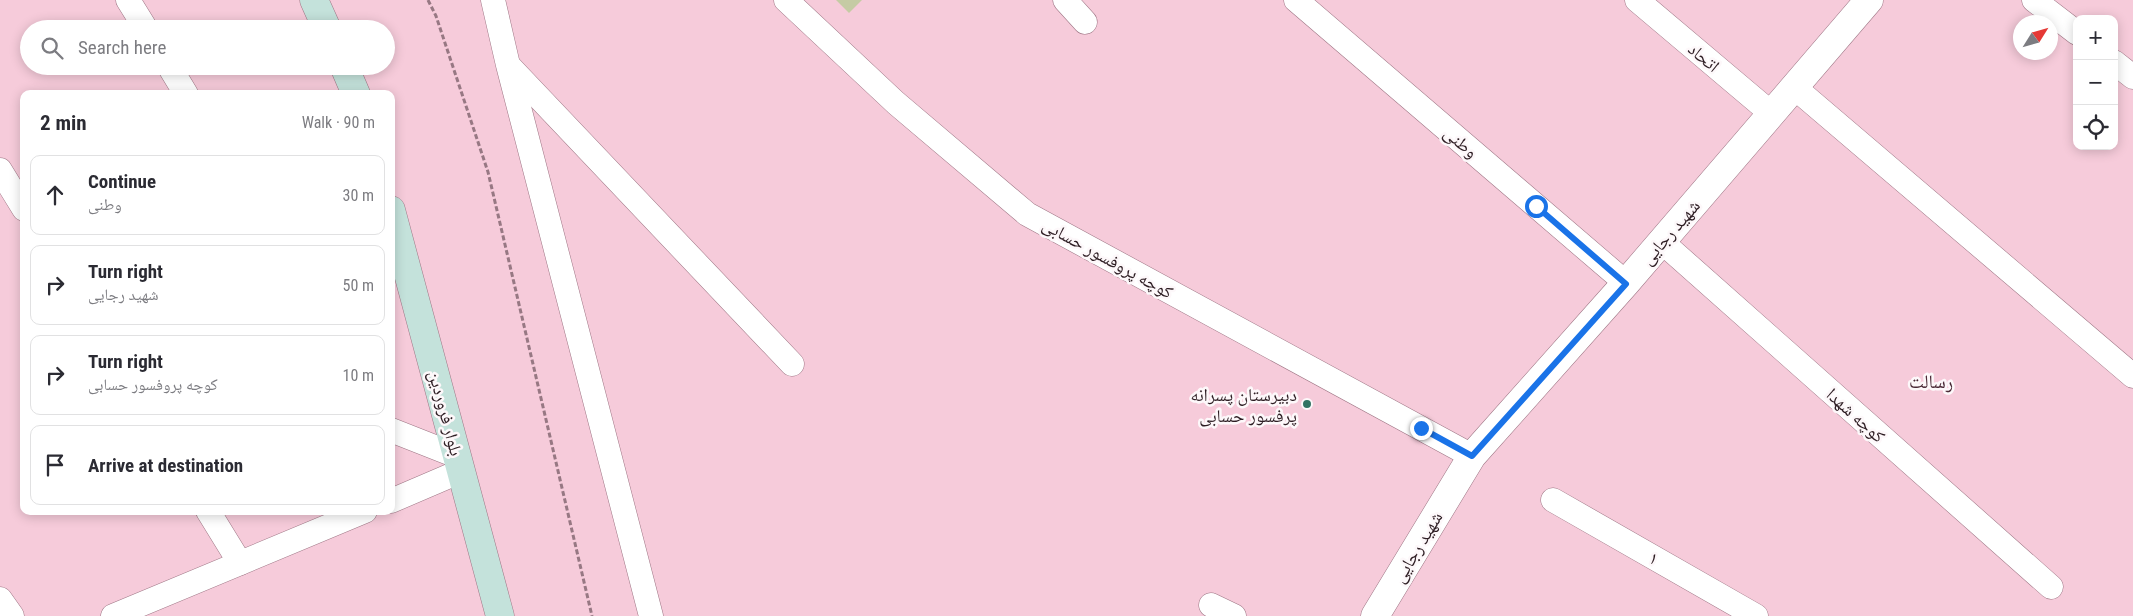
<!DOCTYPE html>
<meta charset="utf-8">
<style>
body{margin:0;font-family:"Roboto Condensed","Noto Naskh Arabic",sans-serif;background:#f2f2f3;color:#2b2b33}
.controls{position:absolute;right:15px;top:15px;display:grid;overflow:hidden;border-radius:10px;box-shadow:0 2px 12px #0003}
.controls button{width:45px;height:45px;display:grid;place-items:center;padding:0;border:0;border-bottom:1px solid #e1e1e2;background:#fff;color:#2b2b33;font:25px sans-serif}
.compass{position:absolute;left:2013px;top:15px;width:45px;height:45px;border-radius:50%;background:#fff;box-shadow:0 2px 12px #0003;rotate:53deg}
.stop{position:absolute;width:15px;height:15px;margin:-11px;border:4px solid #1a73e8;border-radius:50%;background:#fff}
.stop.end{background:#1a73e8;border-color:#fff;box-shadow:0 1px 5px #0008}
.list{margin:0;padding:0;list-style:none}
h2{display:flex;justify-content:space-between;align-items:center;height:65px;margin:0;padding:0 20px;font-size:21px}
h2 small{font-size:16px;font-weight:400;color:#7c7c81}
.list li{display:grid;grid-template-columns:32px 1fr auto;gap:15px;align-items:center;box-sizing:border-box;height:80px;margin:0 10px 10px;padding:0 10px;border:1px solid #e1e1e2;border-radius:10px}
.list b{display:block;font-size:19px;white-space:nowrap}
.list p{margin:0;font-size:16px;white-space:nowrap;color:#7c7c81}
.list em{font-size:16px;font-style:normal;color:#7c7c81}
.icon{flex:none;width:28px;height:28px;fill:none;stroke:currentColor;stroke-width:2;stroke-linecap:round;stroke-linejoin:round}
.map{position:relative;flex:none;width:2133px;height:616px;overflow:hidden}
.search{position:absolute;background:#fff;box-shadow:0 2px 12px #0003;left:20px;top:20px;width:375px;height:55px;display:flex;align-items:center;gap:12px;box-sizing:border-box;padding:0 18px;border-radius:28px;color:#7c7c81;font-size:19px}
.panel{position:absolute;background:#fff;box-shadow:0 2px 12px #0003;left:20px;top:90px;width:375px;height:425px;border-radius:10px}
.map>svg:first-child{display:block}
</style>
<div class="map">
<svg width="2133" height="616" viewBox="0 0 2133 616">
<rect width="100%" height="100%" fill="#f6cbda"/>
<polygon fill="#c5cba4" points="836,0 862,0 849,13"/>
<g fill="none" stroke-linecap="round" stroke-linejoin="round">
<defs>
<g id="minor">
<polyline points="128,0 146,29"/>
<polyline points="493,0 508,65 651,616"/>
<polyline points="786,0 896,103 1027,214 1472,456"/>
<polyline points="1065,0 1085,22"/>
<polyline points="1296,0 1626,283"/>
<polyline points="1637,0 1772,114"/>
<polyline points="2034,0 2077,33"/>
<polyline points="2114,62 2133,77"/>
<polyline points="169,66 186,94"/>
<polyline points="509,66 792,364"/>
<polyline points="1794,87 2133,376"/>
<polyline points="0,170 24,209"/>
<polyline points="1662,242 2051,587"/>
<polyline points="391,430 457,456"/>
<polyline points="1553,500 1756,616"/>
<polyline points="391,501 461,471"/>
<polyline points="208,511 240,563"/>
<polyline points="0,599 12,616"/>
<polyline points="1211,605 1234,616"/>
<polyline points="113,616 365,511"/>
</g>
<polyline id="tertiary" points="1375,616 1472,456 1626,283 1869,0"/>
<g id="secondary">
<polyline points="314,0 327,29"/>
<polyline points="344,66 356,94"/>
<polyline points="391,210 500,616"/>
</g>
</defs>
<use href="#minor" stroke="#9e7685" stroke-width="25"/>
<use href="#tertiary" stroke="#9e7685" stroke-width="29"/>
<use href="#secondary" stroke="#9e7685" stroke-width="29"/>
<polyline stroke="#977883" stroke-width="3" stroke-dasharray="5 2.5" stroke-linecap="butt" points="428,0 436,16 488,172 592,616"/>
<use href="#minor" stroke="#fff" stroke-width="24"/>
<use href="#tertiary" stroke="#fff" stroke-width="28"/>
<use href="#secondary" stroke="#c4e2db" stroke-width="28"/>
</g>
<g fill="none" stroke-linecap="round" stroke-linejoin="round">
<polyline stroke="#1a73e8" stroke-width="6" points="1421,428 1472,456 1626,284 1536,206"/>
</g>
<circle fill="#327363" stroke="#fdf8fa" stroke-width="2" cx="1307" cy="404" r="5"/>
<g text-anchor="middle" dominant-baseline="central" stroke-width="5" stroke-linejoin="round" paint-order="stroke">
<g font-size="18" fill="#2d1d23" stroke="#fdf8fa">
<text transform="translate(1704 57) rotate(40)">اتحاد</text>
<text transform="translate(1461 142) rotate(41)">وطنی</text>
<text transform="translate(1670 232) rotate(-49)">شهید رجایی</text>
<text transform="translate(1108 258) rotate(29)">کوچه پروفسور حسابی</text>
<text transform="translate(446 413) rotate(75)">بلوار فروردین</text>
<text transform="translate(1856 415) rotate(42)">کوچه شهدا</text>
<text transform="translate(1417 547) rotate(-59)">شهید رجایی</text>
<text transform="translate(1654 558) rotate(30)">۱</text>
</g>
<g font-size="18" fill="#2d1d23" stroke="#fdf8fa" text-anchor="end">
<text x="1297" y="394">دبیرستان پسرانه<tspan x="1297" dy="21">پرفسور حسابی</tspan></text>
</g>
<g font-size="19" fill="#4a2936" stroke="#fdf8fa">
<text x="1931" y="381">رسالت</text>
</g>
</g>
</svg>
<div class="controls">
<button>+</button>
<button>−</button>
<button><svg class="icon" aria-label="locate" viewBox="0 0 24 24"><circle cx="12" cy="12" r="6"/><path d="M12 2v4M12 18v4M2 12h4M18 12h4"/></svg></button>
</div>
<svg class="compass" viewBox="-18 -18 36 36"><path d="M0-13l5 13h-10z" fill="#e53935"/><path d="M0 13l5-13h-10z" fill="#7c7c81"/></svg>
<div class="stop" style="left:1536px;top:206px"></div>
<div class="stop end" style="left:1421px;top:428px"></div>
<div class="search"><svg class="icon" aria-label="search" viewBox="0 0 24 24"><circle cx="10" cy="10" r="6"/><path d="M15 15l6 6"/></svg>Search here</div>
<section class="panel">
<h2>2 min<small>Walk · 90 m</small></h2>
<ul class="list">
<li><svg class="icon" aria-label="ahead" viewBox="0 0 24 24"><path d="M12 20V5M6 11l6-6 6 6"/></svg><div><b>Continue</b><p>وطنی</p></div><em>30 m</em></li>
<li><svg class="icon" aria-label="right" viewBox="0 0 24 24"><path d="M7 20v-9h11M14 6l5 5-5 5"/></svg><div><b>Turn right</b><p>شهید رجایی</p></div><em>50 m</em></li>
<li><svg class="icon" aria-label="right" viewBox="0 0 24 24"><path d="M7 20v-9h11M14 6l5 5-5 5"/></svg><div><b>Turn right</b><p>کوچه پروفسور حسابی</p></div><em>10 m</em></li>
<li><svg class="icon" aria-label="arrive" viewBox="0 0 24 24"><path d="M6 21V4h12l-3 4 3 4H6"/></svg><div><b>Arrive at destination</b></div></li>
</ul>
</section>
</div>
